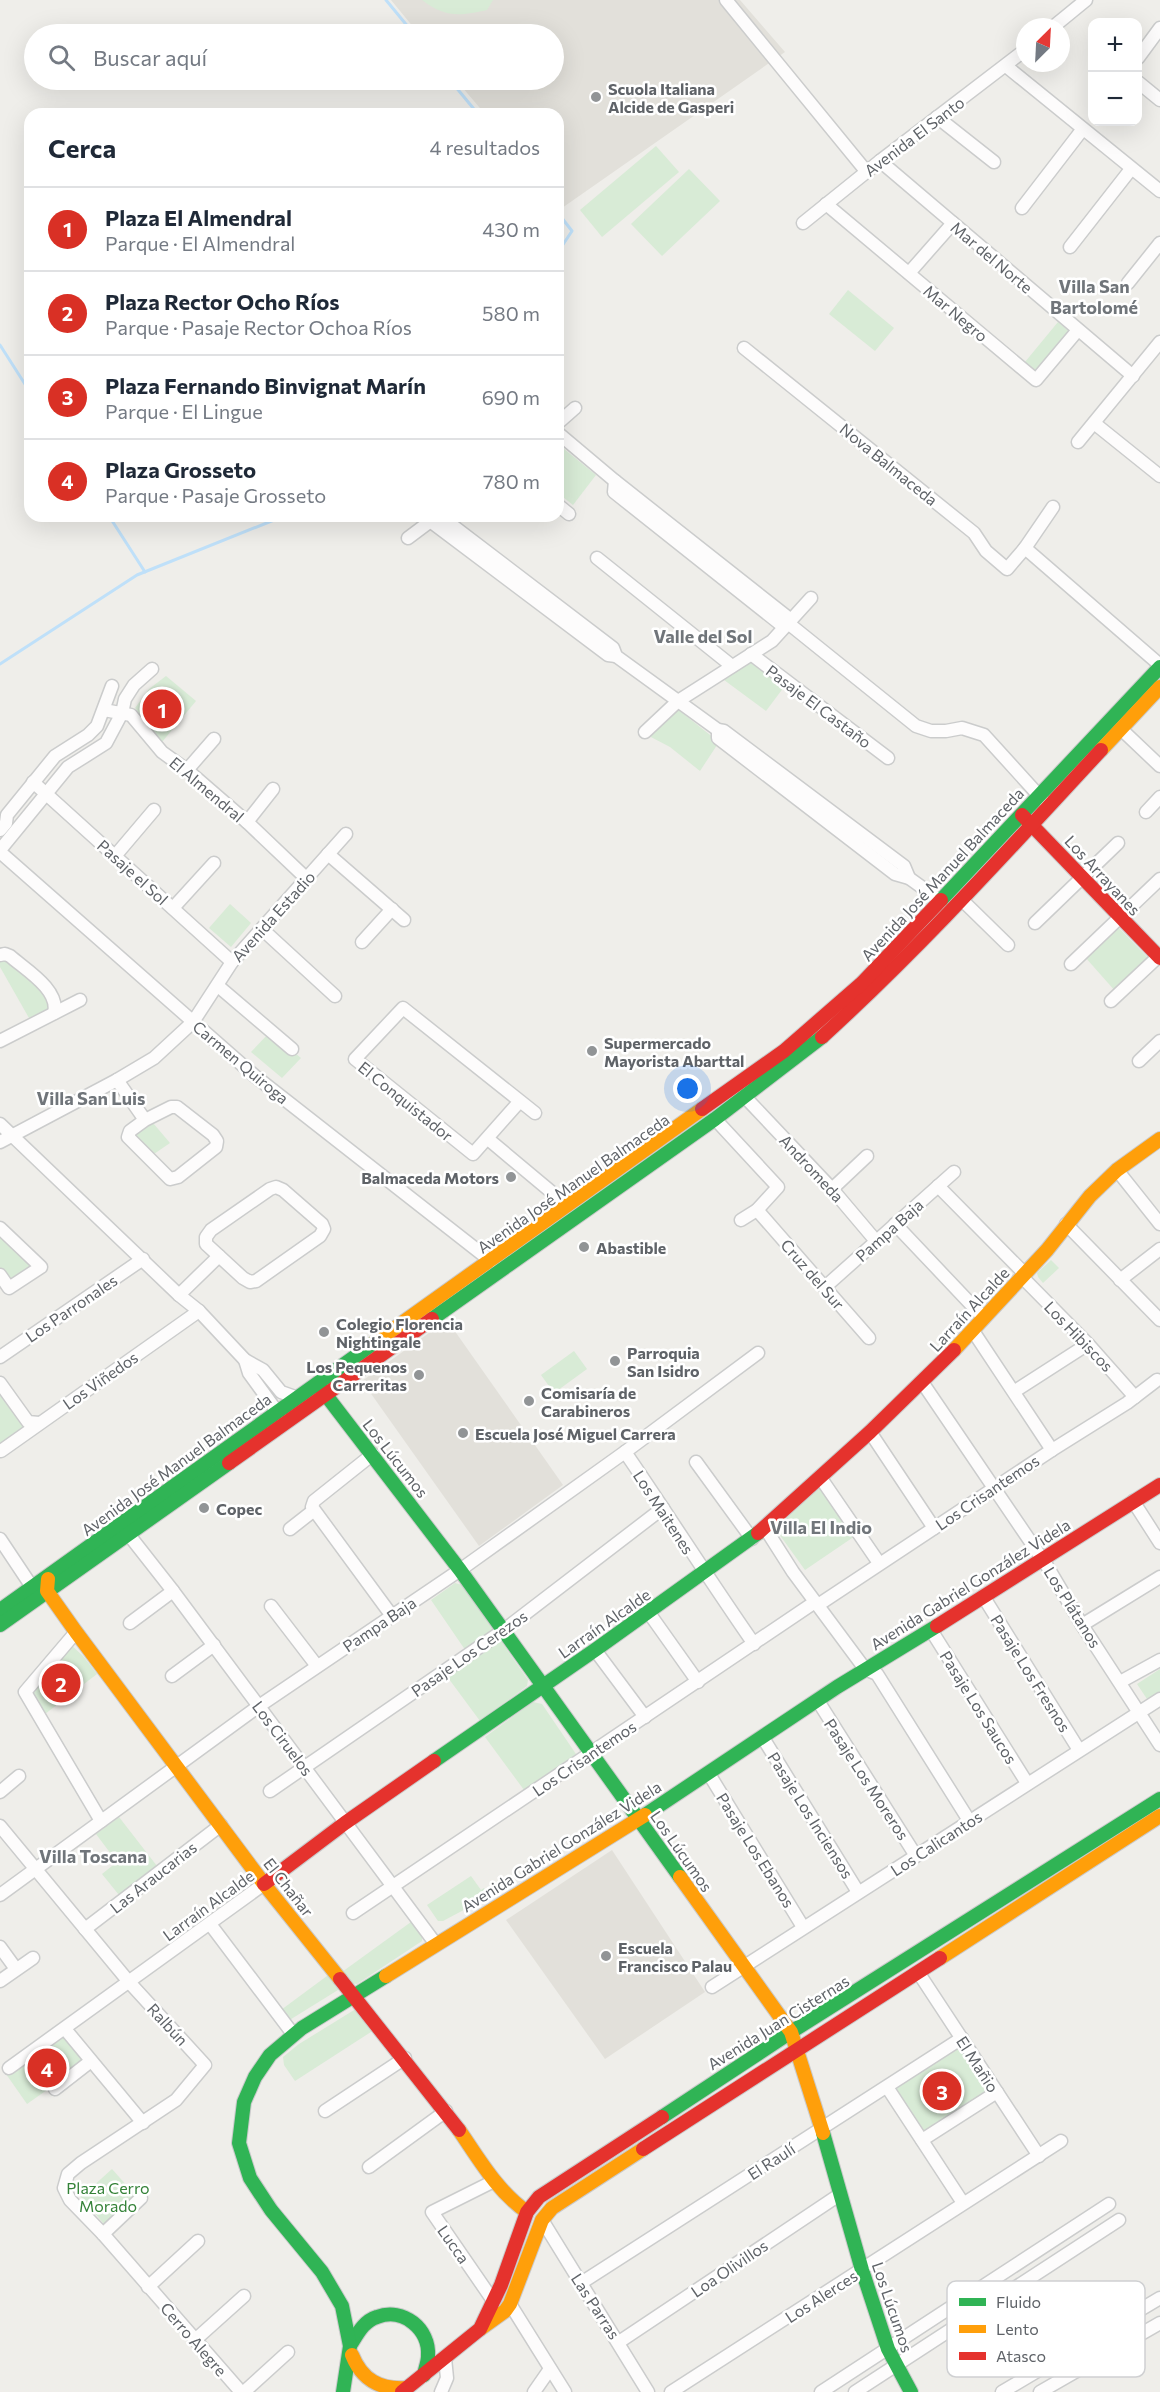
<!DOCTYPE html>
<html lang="es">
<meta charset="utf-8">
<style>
body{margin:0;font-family:Commissioner,sans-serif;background:#f2f2f3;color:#1f2937}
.controls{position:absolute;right:18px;top:18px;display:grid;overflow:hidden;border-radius:12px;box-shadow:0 6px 24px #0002}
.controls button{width:54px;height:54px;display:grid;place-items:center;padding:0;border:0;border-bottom:2px solid #e0e1e3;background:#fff;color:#1f2937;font:30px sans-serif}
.compass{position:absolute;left:1016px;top:18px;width:54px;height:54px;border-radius:50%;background:#fff;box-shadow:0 6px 24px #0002;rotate:24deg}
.you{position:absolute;left:688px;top:1089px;width:21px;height:21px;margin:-15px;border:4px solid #fff;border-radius:50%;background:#1a73e8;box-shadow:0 0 0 9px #1a73e833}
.badge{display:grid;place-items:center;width:39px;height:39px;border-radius:50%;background:#d93025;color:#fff;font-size:20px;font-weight:700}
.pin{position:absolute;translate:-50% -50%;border:3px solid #fff;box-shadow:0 2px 6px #0006}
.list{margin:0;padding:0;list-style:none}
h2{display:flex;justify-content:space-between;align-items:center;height:78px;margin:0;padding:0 24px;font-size:26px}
h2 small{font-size:20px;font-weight:400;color:#747a83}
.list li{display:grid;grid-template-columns:39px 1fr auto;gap:18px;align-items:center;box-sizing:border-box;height:84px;padding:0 24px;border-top:2px solid #e0e1e3}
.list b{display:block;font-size:22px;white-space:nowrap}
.list p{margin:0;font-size:20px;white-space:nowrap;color:#747a83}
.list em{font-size:20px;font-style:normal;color:#747a83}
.icon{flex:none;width:33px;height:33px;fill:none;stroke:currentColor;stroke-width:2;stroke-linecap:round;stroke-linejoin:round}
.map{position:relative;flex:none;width:1160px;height:2392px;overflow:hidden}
.search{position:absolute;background:#fff;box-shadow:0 6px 24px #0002;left:24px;top:24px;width:540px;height:66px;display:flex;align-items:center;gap:15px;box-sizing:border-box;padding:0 21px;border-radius:33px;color:#747a83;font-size:22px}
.panel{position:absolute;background:#fff;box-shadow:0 6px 24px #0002;left:24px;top:108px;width:540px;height:414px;border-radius:18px}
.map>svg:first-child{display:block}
</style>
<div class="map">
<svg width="1160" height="2392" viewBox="0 0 1160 2392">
<rect width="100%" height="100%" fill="#efeeea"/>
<g fill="#e2e0da">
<polygon points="391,0 740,0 785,52 562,208 558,203 558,114 485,114 456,80 554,80 554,34 419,34"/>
<polygon points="447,1320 563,1485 479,1546 362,1381"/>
<polygon points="612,1850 705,1992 605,2059 506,1920"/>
</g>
<g fill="#d8ebd6">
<path d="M422 0H493L487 10C459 16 446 18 422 0Z"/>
<polygon points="656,146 679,172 602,237 580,210"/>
<polygon points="689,169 720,201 662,256 631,224"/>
<polygon points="848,290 894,328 875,351 829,314"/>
<polygon points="1058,322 1072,334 1039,373 1025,362"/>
<polygon points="558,444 596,475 573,505 558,493"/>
<polygon points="748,661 784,687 766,711 720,677"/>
<polygon points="166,676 196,701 162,742 135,708 149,689"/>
<polygon points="676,708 719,742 700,771 670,747 647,735"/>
<polygon points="230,904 251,923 231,947 209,928"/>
<polygon points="1117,926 1150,960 1116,992 1085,957"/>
<polygon points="7,958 50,998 50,1008 29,1018 0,967 0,960"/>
<polygon points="270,1032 301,1058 282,1078 251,1052"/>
<polygon points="153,1123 170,1143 151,1156 133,1136"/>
<polygon points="0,1234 32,1265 10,1282 0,1268"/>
<polygon points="1051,1260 1059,1268 1043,1283 1038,1277 1037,1273"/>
<polygon points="574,1351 587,1369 554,1393 541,1375"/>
<polygon points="0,1395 26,1430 0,1448"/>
<polygon points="821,1484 855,1536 805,1570 774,1527"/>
<polygon points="455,1583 462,1585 528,1680 527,1686 480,1721 446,1675 470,1657 431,1600"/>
<polygon points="70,1644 83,1656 97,1674 45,1714 29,1691"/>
<polygon points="1160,1669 1160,1695 1149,1702 1137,1684"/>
<polygon points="533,1702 542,1704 576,1754 524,1790 485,1737"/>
<polygon points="119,1817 157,1866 119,1895 102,1874 117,1862 96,1834"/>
<polygon points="471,1876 481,1890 484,1888 490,1896 443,1921 438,1921 427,1905"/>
<polygon points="411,1922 422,1936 422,1941 357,1984 350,1983 342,1972"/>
<polygon points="331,1973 340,1986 338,1990 288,2021 281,2010"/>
<polygon points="359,2007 374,2030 295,2081 284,2065 283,2057 299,2044"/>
<polygon points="65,2032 88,2061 27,2104 6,2074"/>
<polygon points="959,2048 988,2093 925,2134 895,2089"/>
<polygon points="112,2169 136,2196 104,2224 81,2197"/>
</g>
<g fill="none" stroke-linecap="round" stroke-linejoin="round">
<g stroke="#bfe0f9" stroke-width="3">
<polyline points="386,0 414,34"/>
<polyline points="450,80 478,114"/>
<polyline points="558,213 572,231 558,252"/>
<polyline points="0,345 30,392"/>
<polyline points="109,516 145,572"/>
<polyline points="0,664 137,575 284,516"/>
</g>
<defs>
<g id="street">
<polyline points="726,0 866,171"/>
<polyline points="1053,27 1086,0"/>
<polyline points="1138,58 1160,28"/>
<polyline points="1006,66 1160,191"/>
<polyline points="1138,82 1160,100"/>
<polyline points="937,117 994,162"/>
<polyline points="880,161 1133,376"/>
<polyline points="826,204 1036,380 1078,330"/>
<polyline points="1022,208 1082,130"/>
<polyline points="803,223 880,161 1025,50"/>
<polyline points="1070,247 1131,169"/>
<polyline points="909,273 953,223"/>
<polyline points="1128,283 1160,243"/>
<polyline points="744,348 974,533 986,551 1007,569 1025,548 1053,507"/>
<polyline points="558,423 575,408"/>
<polyline points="1094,423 1160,476"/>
<polyline points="558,433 615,481 791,620"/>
<polyline points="1078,442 1160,342"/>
<polyline points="615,481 614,492 784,627"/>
<polyline points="558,505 569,514"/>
<polyline points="440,516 613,648 616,656 718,730 724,731 904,866 909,878"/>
<polyline points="430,521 608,655 616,656"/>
<polyline points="408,538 436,517"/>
<polyline points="1025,548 1160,665"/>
<polyline points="597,558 732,666"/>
<polyline points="788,623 916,726 931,731 946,731 962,728 984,735 1043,800"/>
<polyline points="751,654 888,758"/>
<polyline points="104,710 131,715 162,752 187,770 247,822 307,879"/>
<polyline points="1121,729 1160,766"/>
<polyline points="718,730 718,738 895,874 909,878 941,901"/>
<polyline points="645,732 678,701 772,641 811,598"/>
<polyline points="187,770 214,739"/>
<polyline points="33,782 232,962"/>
<polyline points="1146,812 1160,797"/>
<polyline points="247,822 273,789"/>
<polyline points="0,830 6,823 7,815 55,756 88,735 97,726 112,686"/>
<polyline points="0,850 68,767 106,743 122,713 125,699 134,685 152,669"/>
<polyline points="0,852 256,1077 491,1261"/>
<polyline points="328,854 404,920"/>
<polyline points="115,856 154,810"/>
<polyline points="962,900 1008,945"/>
<polyline points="173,908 214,863"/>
<polyline points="1035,923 1118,843"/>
<polyline points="262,929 335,996"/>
<polyline points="362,942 392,909"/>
<path d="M0 955 5 954 10 956C26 970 60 990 54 1013"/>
<polyline points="1071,964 1160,879"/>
<polyline points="218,986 292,1049"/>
<polyline points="1111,1001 1160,955"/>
<polyline points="0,1041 80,1000"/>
<polyline points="1139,1061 1160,1041"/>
<polyline points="117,1080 145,1120 130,1131 128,1137 170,1179 178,1177 216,1147 217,1141 213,1135 177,1107 171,1107 145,1120"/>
<polyline points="745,1097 832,1189 876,1241"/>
<polyline points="520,1101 473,1154 355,1059 403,1008 520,1101 535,1113"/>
<polyline points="715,1119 778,1187 757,1210 741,1220"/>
<polyline points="0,1124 179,1295 199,1311 245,1360 263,1370 281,1392 298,1398"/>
<polyline points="488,1139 567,1205"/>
<polyline points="0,1142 117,1080 154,1058 193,1022 232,962 346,834"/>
<polyline points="1117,1170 1160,1224"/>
<polyline points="938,1186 1025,1274"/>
<polygon points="276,1187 283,1190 322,1224 324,1229 320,1236 256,1281 250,1282 243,1278 206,1244 206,1237 211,1230 270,1189"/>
<polyline points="832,1189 867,1156"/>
<polyline points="757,1210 869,1338"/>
<polyline points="895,1224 984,1318"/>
<polyline points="1066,1224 1160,1320"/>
<polyline points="0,1228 41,1267 9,1288 0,1275"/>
<polyline points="1022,1277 1088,1344 1135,1397"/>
<polyline points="1120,1280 1160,1249"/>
<polyline points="825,1287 954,1172"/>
<polyline points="179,1295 219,1256"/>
<polyline points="973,1331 1052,1450"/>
<polyline points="0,1357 143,1259"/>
<polyline points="245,1360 249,1373 281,1417"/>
<polyline points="922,1382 1047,1566 1082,1625 1160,1745"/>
<polyline points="0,1383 28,1422 39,1423"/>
<polyline points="1015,1391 1088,1344"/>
<polyline points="870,1432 934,1528"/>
<polyline points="1,1451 199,1311"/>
<path d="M625 1452C669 1516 710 1581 754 1644"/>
<polyline points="373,1454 314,1501 312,1507 392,1616"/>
<polyline points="696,1462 752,1539"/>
<polyline points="820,1477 879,1563"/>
<polyline points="1133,1501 1160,1543"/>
<polyline points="765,1528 793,1572 865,1669 877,1674 970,1822"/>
<polyline points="290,1529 313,1511"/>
<polyline points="129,1535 173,1591 435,1943"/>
<polyline points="0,1539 32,1587"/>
<polyline points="983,1596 1079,1750"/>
<polyline points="818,1605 1052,1450 1127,1403 1157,1380"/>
<polyline points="271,1606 317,1666"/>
<polyline points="649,1613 698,1682"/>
<polyline points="130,1623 173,1591"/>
<polyline points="1082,1625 1160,1577"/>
<polyline points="931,1630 1027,1783"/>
<polyline points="76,1632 25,1692 101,1821"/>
<polyline points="595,1650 645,1717"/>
<polyline points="172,1676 214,1645"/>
<polyline points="1120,1682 1160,1660"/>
<polyline points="818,1701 916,1856"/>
<polyline points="763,1738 858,1892"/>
<polyline points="709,1774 803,1927"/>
<polyline points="270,1791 504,1630 663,1508"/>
<polyline points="0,1792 19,1776"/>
<polyline points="0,1826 129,1982 205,2065 176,2100 81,2163 68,2174 64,2188 70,2200 103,2234 241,2392"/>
<polyline points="0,1895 259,1706 460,1570 625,1452 758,1353"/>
<polyline points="353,1913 815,1602"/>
<polyline points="210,1924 293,2034"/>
<polyline points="85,1929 221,1825"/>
<polyline points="0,1947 16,1969"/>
<polyline points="918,1972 1039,2156"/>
<polyline points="0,1981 33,1958"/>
<polyline points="712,1987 1160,1699"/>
<polyline points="65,2029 143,2123"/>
<polyline points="9,2068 264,1884"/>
<polyline points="887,2087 963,2203"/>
<polyline points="55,2089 91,2061"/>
<polyline points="325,2111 405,2058"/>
<polyline points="922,2140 997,2092"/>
<polyline points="369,2167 446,2111"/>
<polyline points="494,2181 432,2212 494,2302"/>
<polyline points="542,2220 648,2392"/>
<polyline points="103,2234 141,2198"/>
<polyline points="581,2283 962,2038"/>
<polyline points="148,2287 198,2241"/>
<polyline points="510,2304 565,2392"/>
<polyline points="195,2340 244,2296"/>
<polyline points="619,2342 839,2195"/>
<polyline points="244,2392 288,2352"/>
<polyline points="441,2392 447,2378 445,2358"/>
<polyline points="534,2392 550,2369"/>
<polyline points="671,2392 1061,2141"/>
<polyline points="821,2392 1109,2204"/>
<polyline points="855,2392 1119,2220"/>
<polyline points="1002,2392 1160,2298"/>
<polyline points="1040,2392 1160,2323"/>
</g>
<g id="fast">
<polyline points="941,900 1160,667"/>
<polyline points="432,1319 715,1119 822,1037"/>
<polyline points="319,1386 460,1570 680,1877"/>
<polyline points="0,1610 374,1343"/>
<polyline points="0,1625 229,1463"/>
<polyline points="434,1761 595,1650 758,1533"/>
<polyline points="645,1815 837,1687 937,1626"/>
<polyline points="662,2117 791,2032 1160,1799"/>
<polyline points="823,2133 862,2270 888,2349 911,2392"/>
<path d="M351 2344C358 2333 364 2321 377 2317 403 2307 430 2329 428 2356 428 2362 425 2369 424 2375"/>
<polyline points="343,2392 350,2346 342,2306 322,2272 271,2210 250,2178 239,2143 244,2102 255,2077 270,2055 302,2028 386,1976"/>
</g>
<g id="slow">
<polyline points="1101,750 1160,687"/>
<polyline points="374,1343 702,1109"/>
<polyline points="954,1350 1047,1250 1090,1196 1117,1170 1160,1139"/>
<polyline points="48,1579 47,1591 76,1632 264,1884 340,1979"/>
<polyline points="680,1877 791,2032 823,2133"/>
<polyline points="940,1958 1160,1816"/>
<polyline points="386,1976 645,1815"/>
<path d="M459 2130C479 2159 497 2191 527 2212"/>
<polyline points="480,2329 505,2311 510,2304 542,2220 552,2208 643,2149"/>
<path d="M352 2355C362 2380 380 2390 407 2388"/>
</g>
<g id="jam">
<polyline points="1022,815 1160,958"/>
<path d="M822 1037C921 947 1010 848 1101 750"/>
<polyline points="702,1109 784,1051 862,983 941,900"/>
<polyline points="229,1463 432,1319"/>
<polyline points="758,1533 870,1432 954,1350"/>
<polyline points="937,1626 1160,1485"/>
<polyline points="264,1884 345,1823 434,1761"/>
<polyline points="340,1979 459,2130"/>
<polyline points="643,2149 940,1958"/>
<polyline points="402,2392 480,2329 501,2285 527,2212 539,2197 662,2117"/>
</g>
</defs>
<use href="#street" stroke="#cbcccc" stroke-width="15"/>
<use href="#fast" stroke="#cacacb" stroke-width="16"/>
<use href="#slow" stroke="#cacacb" stroke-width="16"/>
<use href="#jam" stroke="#cacacb" stroke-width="16"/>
<use href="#street" stroke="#fdfcfc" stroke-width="12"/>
<use href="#fast" stroke="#30b455" stroke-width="14"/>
<use href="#slow" stroke="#ff9f0a" stroke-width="14"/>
<use href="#jam" stroke="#e5322d" stroke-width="14"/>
</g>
<g fill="#919496" stroke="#fff" stroke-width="2">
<circle cx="596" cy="97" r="6"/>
<circle cx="592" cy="1051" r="6"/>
<circle cx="511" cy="1177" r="6"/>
<circle cx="584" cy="1247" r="6"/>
<circle cx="324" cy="1332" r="6"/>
<circle cx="615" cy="1361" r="6"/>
<circle cx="419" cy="1375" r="6"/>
<circle cx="529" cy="1401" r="6"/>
<circle cx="463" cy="1433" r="6"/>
<circle cx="204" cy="1508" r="6"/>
<circle cx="606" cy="1956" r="6"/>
</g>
<g text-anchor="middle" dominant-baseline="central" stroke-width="5" stroke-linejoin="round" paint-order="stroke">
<g font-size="16" font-weight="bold" fill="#5f6368" stroke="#fff" text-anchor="start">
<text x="608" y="88">Scuola Italiana<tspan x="608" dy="18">Alcide de Gasperi</tspan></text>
<text x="604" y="1042">Supermercado<tspan x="604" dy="18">Mayorista Abarttal</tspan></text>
<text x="499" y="1177" text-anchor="end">Balmaceda Motors</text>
<text x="596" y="1247">Abastible</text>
<text x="336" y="1323">Colegio Florencia<tspan x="336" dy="18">Nightingale</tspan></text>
<text x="627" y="1352">Parroquia<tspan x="627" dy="18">San Isidro</tspan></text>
<text x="407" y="1366" text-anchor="end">Los Pequenos<tspan x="407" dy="18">Carreritas</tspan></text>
<text x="541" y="1392">Comisaría de<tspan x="541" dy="18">Carabineros</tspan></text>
<text x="475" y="1433">Escuela José Miguel Carrera</text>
<text x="216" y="1508">Copec</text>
<text x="618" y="1947">Escuela<tspan x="618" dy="18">Francisco Palau</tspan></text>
</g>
<g font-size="16" fill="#5f6368" stroke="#fff">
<text transform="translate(914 136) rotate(-37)">Avenida El Santo</text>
<text transform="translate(992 257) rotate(40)">Mar del Norte</text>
<text transform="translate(956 313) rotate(40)">Mar Negro</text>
<text transform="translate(889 464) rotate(39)">Nova Balmaceda</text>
<text transform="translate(819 706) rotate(37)">Pasaje El Castaño</text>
<text transform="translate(207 789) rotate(40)">El Almendral</text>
<text transform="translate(133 872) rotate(42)">Pasaje el Sol</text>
<text transform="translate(942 874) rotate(-47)">Avenida José Manuel Balmaceda</text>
<text transform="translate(1103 875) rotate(47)">Los Arrayanes</text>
<text transform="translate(273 916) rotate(-48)">Avenida Estadio</text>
<text transform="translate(241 1062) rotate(40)">Carmen Quiroga</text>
<text transform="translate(406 1101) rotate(39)">El Conquistador</text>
<text transform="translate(812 1168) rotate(47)">Andromeda</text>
<text transform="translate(573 1183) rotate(-35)">Avenida José Manuel Balmaceda</text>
<text transform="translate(889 1230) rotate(-42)">Pampa Baja</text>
<text transform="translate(813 1274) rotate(49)">Cruz del Sur</text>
<text transform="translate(71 1308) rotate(-34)">Los Parronales</text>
<text transform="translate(969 1309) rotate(-47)">Larraín Alcalde</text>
<text transform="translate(1079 1336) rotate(46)">Los Hibiscos</text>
<text transform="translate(100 1380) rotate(-35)">Los Viñedos</text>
<text transform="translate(396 1458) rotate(52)">Los Lúcumos</text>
<text transform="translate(176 1464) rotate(-36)">Avenida José Manuel Balmaceda</text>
<text transform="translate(987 1492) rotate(-34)">Los Crisantemos</text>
<text transform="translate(664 1512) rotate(57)">Los Maitenes</text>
<text transform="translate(970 1584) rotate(-32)">Avenida Gabriel González Videla</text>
<text transform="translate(1073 1607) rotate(58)">Los Plátanos</text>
<text transform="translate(604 1623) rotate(-35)">Larraín Alcalde</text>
<text transform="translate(379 1624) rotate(-34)">Pampa Baja</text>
<text transform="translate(469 1653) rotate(-35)">Pasaje Los Cerezos</text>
<text transform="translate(1031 1673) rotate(58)">Pasaje Los Fresnos</text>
<text transform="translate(979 1707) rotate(58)">Pasaje Los Saucos</text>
<text transform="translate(283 1738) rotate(53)">Los Ciruelos</text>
<text transform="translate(584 1758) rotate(-34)">Los Crisantemos</text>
<text transform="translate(867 1779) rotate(57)">Pasaje Los Moreros</text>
<text transform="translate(811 1815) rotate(58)">Pasaje Los Inciensos</text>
<text transform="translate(936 1843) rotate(-33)">Los Calicantos</text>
<text transform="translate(561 1846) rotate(-32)">Avenida Gabriel González Videla</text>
<text transform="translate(756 1850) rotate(58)">Pasaje Los Ebanos</text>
<text transform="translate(682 1851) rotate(55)">Los Lúcumos</text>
<text transform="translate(153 1877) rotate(-38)">Las Araucarias</text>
<text transform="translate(289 1887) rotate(52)">El Chañar</text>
<text transform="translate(208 1905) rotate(-36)">Larraín Alcalde</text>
<text transform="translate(778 2022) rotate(-32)">Avenida Juan Cisternas</text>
<text transform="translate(168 2024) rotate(47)">Ralbún</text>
<text transform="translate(978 2064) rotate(57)">El Mañio</text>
<text transform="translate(771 2161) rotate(-33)">El Raulí</text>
<text transform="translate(454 2244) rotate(55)">Lucca</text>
<text transform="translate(729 2268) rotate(-34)">Loa Olivillos</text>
<text transform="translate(821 2296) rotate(-33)">Los Alerces</text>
<text transform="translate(596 2306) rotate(57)">Las Parras</text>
<text transform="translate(893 2307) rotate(71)">Los Lúcumos</text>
<text transform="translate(194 2339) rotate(49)">Cerro Alegre</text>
</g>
<g font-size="16" fill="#348238" stroke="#fff">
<text x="108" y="2187">Plaza Cerro<tspan x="108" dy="18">Morado</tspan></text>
</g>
<g font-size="18" font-weight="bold" fill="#70757a" stroke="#fff">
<text x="1094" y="286">Villa San<tspan x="1094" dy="21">Bartolomé</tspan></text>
<text x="703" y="636">Valle del Sol</text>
<text x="91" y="1098">Villa San Luis</text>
<text x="821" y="1527">Villa El Indio</text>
<text x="93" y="1856">Villa Toscana</text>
</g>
</g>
<rect x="947" y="2281" width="198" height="96" rx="9" fill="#fff" stroke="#cfd0d2" stroke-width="1.5"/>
<rect x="959" y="2298" width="27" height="8" fill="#30b455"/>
<rect x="959" y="2325" width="27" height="8" fill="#ff9f0a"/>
<rect x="959" y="2352" width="27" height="8" fill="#e5322d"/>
<g font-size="16" fill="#5f6368">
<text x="996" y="2308">Fluido</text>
<text x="996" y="2335">Lento</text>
<text x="996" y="2362">Atasco</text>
</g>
</svg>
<div class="controls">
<button>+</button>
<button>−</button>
</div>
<svg class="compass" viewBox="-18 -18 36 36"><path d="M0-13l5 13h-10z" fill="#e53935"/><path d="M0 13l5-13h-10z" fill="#747a83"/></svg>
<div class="you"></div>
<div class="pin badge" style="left:162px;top:709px">1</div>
<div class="pin badge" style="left:61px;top:1683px">2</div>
<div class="pin badge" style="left:942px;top:2091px">3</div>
<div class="pin badge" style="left:47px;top:2068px">4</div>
<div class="search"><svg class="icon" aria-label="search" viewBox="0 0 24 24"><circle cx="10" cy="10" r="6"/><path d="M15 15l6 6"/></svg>Buscar aquí</div>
<section class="panel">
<h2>Cerca<small>4 resultados</small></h2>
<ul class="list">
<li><span class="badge">1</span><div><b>Plaza El Almendral</b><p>Parque · El Almendral</p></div><em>430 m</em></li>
<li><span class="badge">2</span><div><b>Plaza Rector Ocho Ríos</b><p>Parque · Pasaje Rector Ochoa Ríos</p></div><em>580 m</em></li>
<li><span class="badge">3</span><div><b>Plaza Fernando Binvignat Marín</b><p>Parque · El Lingue</p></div><em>690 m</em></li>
<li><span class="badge">4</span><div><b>Plaza Grosseto</b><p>Parque · Pasaje Grosseto</p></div><em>780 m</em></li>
</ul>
</section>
</div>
